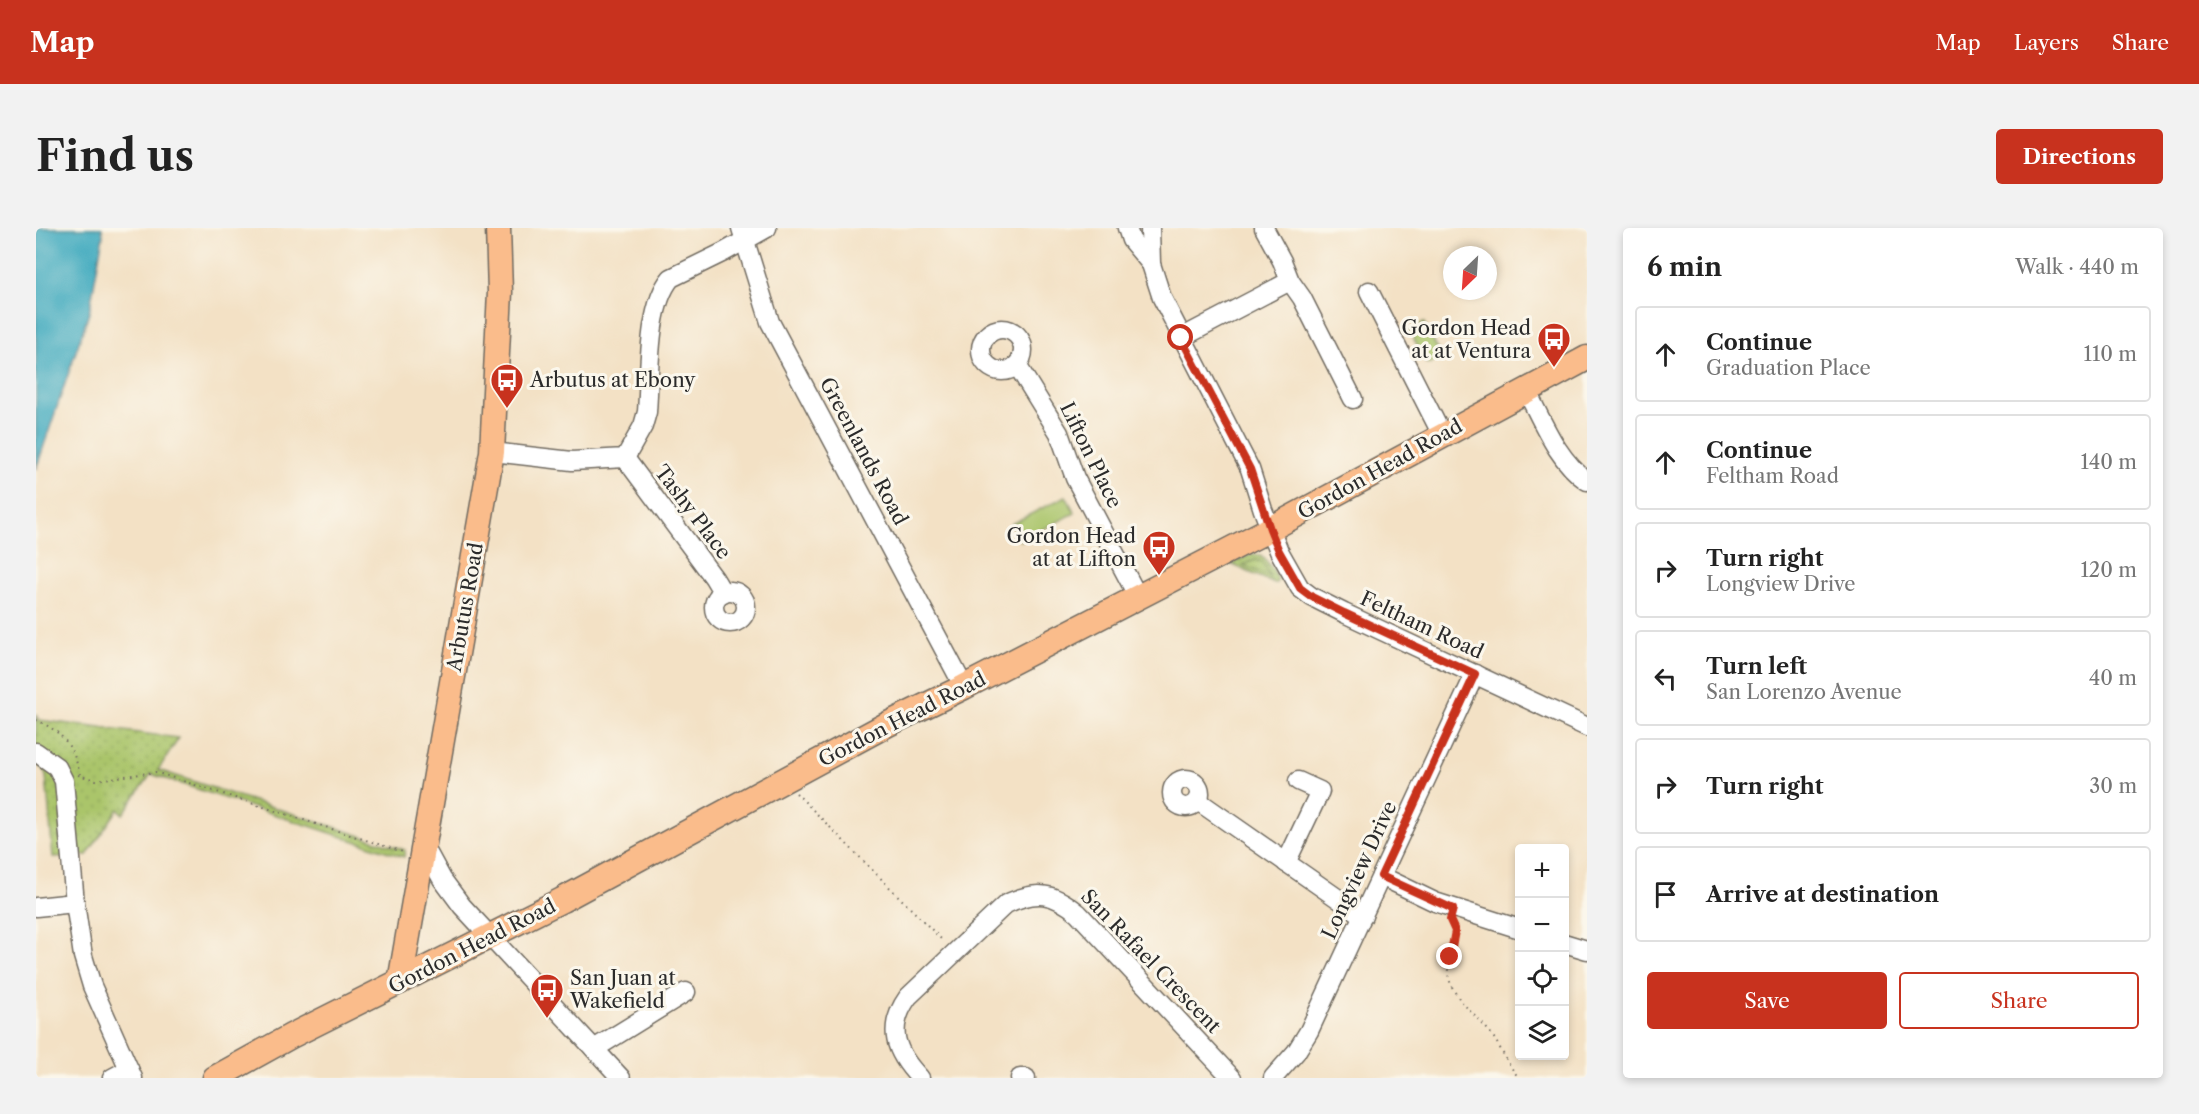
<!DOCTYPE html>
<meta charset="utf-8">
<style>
body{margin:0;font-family:"Libre Caslon Text",serif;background:#f2f2f2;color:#222}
.controls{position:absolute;right:18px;bottom:18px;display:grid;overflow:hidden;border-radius:6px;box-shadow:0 3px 9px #0003}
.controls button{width:54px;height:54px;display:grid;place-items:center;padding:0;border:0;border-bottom:2px solid #e0e0e0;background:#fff;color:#222;font:30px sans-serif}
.compass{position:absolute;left:1407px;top:18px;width:54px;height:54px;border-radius:50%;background:#fff;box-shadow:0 3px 9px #0003;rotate:205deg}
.stop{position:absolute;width:18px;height:18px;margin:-14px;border:4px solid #c8321e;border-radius:50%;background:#fff}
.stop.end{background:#c8321e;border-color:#fff;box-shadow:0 2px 6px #0008}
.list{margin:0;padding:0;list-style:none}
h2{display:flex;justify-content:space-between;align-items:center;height:78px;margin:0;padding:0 24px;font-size:26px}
h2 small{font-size:20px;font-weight:400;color:#767676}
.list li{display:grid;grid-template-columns:39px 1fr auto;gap:18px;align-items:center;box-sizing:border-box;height:96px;margin:0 12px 12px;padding:0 12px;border:2px solid #e0e0e0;border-radius:6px}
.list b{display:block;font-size:22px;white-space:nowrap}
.list p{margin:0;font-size:20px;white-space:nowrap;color:#767676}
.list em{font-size:20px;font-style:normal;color:#767676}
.actions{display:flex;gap:12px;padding:18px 24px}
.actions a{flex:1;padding:14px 0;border:2px solid #c8321e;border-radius:6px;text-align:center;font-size:21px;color:#c8321e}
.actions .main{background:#c8321e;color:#fff}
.icon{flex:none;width:33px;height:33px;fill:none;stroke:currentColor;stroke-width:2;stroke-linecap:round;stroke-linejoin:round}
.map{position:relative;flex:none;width:1551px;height:850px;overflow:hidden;border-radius:6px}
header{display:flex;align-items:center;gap:36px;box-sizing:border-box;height:84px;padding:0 30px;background:#c8321e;color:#fff}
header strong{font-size:28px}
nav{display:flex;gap:33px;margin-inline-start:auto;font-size:21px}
.intro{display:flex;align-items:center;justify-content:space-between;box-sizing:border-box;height:144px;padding:0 36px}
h1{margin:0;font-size:42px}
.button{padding:15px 27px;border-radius:6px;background:#c8321e;color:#fff;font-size:21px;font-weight:700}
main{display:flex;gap:36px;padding:0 36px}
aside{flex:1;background:#fff;border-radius:6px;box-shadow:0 3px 9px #0003}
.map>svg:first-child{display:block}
</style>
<header>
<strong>Map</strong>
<nav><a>Map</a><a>Layers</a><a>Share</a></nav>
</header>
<div class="intro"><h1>Find us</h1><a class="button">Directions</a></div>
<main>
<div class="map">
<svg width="1551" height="850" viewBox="0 0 1551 850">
<defs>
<pattern id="grass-tufts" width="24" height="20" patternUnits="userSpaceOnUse" patternTransform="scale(1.5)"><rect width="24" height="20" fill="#aac56b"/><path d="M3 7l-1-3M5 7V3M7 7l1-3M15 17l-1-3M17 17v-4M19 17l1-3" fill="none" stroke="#92a95d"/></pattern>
<pattern id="park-dots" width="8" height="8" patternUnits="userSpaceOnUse" patternTransform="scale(1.5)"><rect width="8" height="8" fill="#aac56b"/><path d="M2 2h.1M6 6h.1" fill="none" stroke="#92a95d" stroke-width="1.8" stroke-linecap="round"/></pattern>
</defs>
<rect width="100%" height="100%" fill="#fbf7ec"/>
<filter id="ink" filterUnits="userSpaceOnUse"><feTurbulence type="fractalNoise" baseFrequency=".0167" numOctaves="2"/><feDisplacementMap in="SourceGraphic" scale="12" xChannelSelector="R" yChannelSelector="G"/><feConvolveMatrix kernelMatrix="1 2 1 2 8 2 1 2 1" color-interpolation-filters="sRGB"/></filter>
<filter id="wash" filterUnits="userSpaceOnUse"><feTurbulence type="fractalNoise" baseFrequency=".008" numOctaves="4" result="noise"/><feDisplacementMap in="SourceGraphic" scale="24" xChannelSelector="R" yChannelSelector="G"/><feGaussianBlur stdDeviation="1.35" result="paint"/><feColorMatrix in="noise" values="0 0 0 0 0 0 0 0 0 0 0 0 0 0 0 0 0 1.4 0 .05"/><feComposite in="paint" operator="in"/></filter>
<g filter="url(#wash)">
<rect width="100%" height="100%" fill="#f3e1c5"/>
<path fill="url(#grass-tufts)" stroke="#6a784b" stroke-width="1.5" d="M1216 326C1232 328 1235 340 1242 352L1239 356 1195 336Z"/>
<polygon fill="url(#park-dots)" stroke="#6a784b" stroke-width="1.5" points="0,487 3,492 143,510 122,542 369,622 368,629 115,546 87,586 82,581 51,627 17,629 10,548 6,540 0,536"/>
<g fill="#aac56b" stroke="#6a784b" stroke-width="1.5">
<polygon points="1388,95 1406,130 1394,136 1390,135 1373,102"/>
<polygon points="1030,268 1039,285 984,313 975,296"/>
<polygon points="1219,332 1226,334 1234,349 1207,337"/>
</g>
<polygon fill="#3ea9be" stroke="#346a74" stroke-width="1.5" points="0,0 66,0 67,8 53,85 0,241"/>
</g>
<g filter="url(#ink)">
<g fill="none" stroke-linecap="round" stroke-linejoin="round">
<defs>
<g id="minor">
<polyline points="705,0 734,94 928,459"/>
<polyline points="1091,0 1095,12 1115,36"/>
<polyline points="1114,0 1115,36 1126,70 1214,241 1227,282 1243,323 1264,360 1276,369 1308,385 1551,499"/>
<polyline points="1228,0 1246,33 1254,53 1266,70 1317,171"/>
<polyline points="1333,63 1406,207"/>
<circle cx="966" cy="122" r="21"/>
<polyline points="1145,110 1254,53"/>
<polyline points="981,137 1023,205 1039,250 1102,369"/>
<path d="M1490 162C1507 194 1521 232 1551 253"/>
<path d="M456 224 536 233 589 230 607 198 611 184C614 146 611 78 635 50L688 24 731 0"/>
<polyline points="589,230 678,350 687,365"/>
<circle cx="694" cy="379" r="16"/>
<polyline points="0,524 21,539 28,553 39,675 47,728 56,758 97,850"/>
<circle cx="1150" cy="565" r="14"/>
<polyline points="1162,573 1327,688"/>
<polyline points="388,618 406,651 426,678 585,850"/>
<polyline points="1250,635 1284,563 1262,553"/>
<polyline points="1345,648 1399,674 1484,701"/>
<polyline points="0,679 39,675"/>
<polyline points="1528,715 1551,722"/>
<polyline points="558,821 650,764"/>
<polyline points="76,850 93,841"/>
<path d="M884 850C859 824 850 800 872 769L970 676C1000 662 1017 664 1042 685L1196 850"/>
<polyline points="984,850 990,850"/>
<polyline points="1237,850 1260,824 1273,803 1439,446"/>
</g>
<g id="major">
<polyline points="364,754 456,224 464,64 462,0"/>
<polyline points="179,850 255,808 526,672 852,496 928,459 1234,301 1551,130"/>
</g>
</defs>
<use href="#minor" stroke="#716b61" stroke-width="21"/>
<use href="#major" stroke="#716b61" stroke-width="27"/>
<g stroke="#716b61" stroke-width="2" stroke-dasharray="1.5 4.5" stroke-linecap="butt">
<path d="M0 492C26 503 37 518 44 546"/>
<polyline points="42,547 60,552 119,544 370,625"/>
<polyline points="760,565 908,714"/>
<path d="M1415 694C1422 711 1411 727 1412 744 1414 770 1442 788 1456 807 1466 822 1472 837 1483 850"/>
</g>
<use href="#minor" stroke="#fff" stroke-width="18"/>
<use href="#major" stroke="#fabc8b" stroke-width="24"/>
</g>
</g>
<g fill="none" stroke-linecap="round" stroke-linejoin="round" filter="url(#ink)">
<polyline stroke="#c8321e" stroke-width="8" points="1145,110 1214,241 1234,301 1243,323 1264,360 1276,369 1308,385 1439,446 1345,648 1417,681 1414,692 1419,703 1414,729"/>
</g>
<defs>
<symbol id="bus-pin" viewBox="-11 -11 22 30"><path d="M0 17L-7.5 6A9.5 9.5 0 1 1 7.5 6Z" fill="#c8321e" stroke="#fbf7ec"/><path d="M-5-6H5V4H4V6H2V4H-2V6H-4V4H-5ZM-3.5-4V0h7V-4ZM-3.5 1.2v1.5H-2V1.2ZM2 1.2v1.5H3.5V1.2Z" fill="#fff"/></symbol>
</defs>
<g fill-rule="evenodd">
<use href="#bus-pin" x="1499" y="92" width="38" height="52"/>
<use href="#bus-pin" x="452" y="133" width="38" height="52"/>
<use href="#bus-pin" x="1104" y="300" width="38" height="52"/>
<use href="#bus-pin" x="492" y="743" width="38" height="52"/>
</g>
<g text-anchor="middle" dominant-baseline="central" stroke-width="6" stroke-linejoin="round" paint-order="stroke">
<g font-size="20" fill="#2b2b2b" stroke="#fbf7ec" text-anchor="end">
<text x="1495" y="100">Gordon Head<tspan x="1495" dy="23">at at Ventura</tspan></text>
<text x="494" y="152" text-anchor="start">Arbutus at Ebony</text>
<text x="1100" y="308">Gordon Head<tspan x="1100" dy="23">at at Lifton</tspan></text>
<text x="534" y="750" text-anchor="start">San Juan at<tspan x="534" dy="23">Wakefield</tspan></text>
</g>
<g font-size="20" fill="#2b2b2b" stroke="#fbf7ec">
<text transform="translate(828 223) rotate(62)">Greenlands Road</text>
<text transform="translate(1055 227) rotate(64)">Lifton Place</text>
<text transform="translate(1344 241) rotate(-29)">Gordon Head Road</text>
<text transform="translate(657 284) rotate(53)">Tashy Place</text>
<text transform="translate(429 379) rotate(-80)">Arbutus Road</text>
<text transform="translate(1386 397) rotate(25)">Feltham Road</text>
<text transform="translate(866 491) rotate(-27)">Gordon Head Road</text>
<text transform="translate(1323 642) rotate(-65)">Longview Drive</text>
<text transform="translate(436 718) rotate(-27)">Gordon Head Road</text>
<text transform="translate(1115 733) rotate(46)">San Rafael Crescent</text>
</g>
</g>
</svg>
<div class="controls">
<button>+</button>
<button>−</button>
<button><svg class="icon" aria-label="locate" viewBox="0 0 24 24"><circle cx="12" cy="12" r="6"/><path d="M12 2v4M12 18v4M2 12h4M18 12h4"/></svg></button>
<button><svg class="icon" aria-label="layers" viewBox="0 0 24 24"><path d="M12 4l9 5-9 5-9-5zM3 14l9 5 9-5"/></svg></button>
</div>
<svg class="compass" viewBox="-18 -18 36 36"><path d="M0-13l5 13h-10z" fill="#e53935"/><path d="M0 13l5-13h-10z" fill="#767676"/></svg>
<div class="stop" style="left:1145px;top:110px"></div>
<div class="stop end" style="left:1414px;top:729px"></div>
</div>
<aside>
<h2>6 min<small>Walk · 440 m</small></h2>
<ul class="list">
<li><svg class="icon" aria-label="ahead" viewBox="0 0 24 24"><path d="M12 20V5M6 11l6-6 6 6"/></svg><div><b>Continue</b><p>Graduation Place</p></div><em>110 m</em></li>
<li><svg class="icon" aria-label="ahead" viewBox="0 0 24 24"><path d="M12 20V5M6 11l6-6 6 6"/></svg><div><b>Continue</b><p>Feltham Road</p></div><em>140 m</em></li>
<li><svg class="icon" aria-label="right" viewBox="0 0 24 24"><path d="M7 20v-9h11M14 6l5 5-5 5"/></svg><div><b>Turn right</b><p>Longview Drive</p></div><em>120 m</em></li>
<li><svg class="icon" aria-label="left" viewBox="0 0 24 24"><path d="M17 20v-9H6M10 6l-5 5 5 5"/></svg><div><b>Turn left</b><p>San Lorenzo Avenue</p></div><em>40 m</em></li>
<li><svg class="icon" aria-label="right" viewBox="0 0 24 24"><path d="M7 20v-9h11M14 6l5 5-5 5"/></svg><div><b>Turn right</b></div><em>30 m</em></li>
<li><svg class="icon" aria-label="arrive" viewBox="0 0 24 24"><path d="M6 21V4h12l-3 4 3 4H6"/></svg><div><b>Arrive at destination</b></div></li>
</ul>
<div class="actions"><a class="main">Save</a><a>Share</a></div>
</aside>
</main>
